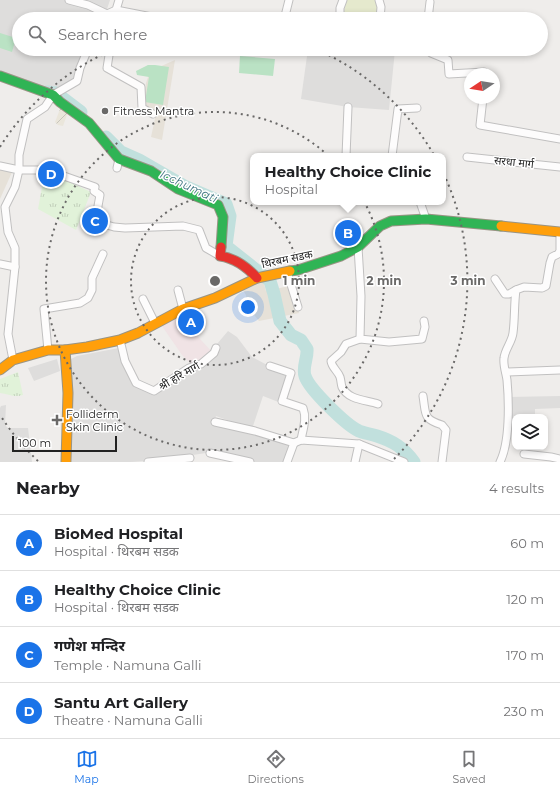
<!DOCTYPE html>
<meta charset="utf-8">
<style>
body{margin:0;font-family:Montserrat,"Noto Sans Devanagari",sans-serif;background:#f6f6f6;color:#202124}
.controls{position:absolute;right:12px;bottom:12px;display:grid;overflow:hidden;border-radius:8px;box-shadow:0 2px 6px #0003}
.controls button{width:36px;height:36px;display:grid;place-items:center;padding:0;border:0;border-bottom:1px solid #e0e0e0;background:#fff;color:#202124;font:20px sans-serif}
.compass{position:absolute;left:464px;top:68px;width:36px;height:36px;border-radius:50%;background:#fff;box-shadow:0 2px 6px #0003;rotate:258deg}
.scale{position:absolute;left:12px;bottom:10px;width:105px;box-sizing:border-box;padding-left:4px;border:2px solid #222;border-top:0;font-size:11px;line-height:14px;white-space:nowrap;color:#222;-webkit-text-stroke:3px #fff;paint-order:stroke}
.you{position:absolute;left:248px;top:307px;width:14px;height:14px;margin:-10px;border:3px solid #fff;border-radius:50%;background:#1a73e8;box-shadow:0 0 0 6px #1a73e833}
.badge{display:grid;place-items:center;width:26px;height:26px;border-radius:50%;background:#1a73e8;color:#fff;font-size:13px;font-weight:700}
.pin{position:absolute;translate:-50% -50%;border:2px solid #fff;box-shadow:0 1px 4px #0006}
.popup{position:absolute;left:250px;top:153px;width:196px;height:52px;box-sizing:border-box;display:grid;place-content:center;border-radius:8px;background:#fff;filter:drop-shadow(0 1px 3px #0005);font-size:13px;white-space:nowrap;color:#757577}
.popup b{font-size:15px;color:#202124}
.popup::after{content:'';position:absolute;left:50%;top:100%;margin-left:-8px;border:8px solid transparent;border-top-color:#fff}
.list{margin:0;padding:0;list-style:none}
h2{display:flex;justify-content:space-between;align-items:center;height:52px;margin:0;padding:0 16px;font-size:17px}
h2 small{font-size:13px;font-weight:400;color:#757577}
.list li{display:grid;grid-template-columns:26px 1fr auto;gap:12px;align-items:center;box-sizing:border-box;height:56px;padding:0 16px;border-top:1px solid #e0e0e0}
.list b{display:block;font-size:15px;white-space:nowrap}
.list p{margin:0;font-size:13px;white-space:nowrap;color:#757577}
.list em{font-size:13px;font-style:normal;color:#757577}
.icon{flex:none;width:22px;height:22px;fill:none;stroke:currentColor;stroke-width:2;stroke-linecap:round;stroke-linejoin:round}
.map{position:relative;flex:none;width:560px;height:462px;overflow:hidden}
.search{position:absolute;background:#fff;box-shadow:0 2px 6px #0003;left:12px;right:12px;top:12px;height:44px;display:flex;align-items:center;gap:10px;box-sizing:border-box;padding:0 14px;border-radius:22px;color:#757577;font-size:15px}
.sheet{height:276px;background:#fff}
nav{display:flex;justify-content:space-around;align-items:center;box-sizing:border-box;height:56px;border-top:1px solid #e0e0e0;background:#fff;font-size:11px;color:#757577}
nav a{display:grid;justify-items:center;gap:2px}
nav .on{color:#1a73e8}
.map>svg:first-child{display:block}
</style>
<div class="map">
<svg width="560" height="462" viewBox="0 0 560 462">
<defs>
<pattern id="farmland-furrows" width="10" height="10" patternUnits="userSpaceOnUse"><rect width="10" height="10" fill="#eae6db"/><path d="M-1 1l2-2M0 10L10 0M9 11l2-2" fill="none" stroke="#c8c5bc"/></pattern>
<pattern id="park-tufts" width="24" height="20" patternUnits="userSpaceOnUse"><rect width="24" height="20" fill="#e1f2d9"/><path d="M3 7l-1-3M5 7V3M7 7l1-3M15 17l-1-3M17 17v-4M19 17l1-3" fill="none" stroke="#c1cfba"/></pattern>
</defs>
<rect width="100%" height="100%" fill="#efedeb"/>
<g fill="#dedddc">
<polygon points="0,0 110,0 107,9 97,19 19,19 19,49 84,49 81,55 73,80 63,89 47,88 0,73"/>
<polygon points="308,49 377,49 395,50 389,110 348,107 301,99"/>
<polygon points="228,331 237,337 252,357 286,375 281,403 263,396 252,429 216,416 214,422 291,444 286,462 256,462 206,453 159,460 131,462 72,462 71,359 77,356 119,348 137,386 155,392 219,348 217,344"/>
<polygon points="57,359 60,371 34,381 28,368"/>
<polygon points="560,396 560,408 535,409 535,417 515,417 515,424 506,424 506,397"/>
<polygon points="6,405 5,425 8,428 28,428 32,462 0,462 0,408 1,406"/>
</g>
<polygon fill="#f0e3e5" points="179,316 212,352 192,365 182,355 162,326"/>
<g fill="#e6e1d8">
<polygon points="175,60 162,140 151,137 156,114 143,105 146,83 150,71"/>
<polygon points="0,167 13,170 0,199"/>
<polygon points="263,281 266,291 289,286 299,313 259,321 247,306 246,295 243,290"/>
<polygon points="190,311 201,328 195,332 193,329 191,329 181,316"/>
</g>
<polygon fill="url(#farmland-furrows)" points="62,104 69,109 63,126 58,125 55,122"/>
<g fill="url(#park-tufts)">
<polygon points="45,171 91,192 76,230 38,209"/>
<path d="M18 372 23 395C15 398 8 394 0 393V379Z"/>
</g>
<polygon fill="#e5e9cd" points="346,0 376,0 379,4 377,19 343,19"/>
<g fill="#bae2c4">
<polygon points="0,33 16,38 12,52 0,48"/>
<polygon points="240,56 275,59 273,76 239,73"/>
<polygon points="148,65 155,65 169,67 163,105 145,102 149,77 137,75 136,71"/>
</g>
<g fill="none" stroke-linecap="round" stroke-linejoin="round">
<g stroke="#c1e0dd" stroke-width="13">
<polyline points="47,92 56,93 81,112"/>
<path d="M106 137 121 152 139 160 184 186 226 204 230 216 226 246 270 281 274 294 280 321 291 335 301 340 307 349C308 358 302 367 305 376 309 389 346 425 359 431 364 433 371 434 377 436 393 441 404 448 414 462"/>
</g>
<defs>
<g id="street">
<polyline points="69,0 88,5 107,14 108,19"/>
<polyline points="289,0 285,16 307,19"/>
<polyline points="379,0 381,7 380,19"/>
<polyline points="116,10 162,19"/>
<polyline points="102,19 107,14 116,10 119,0"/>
<polyline points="340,19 340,8 343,0"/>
<polyline points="428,19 430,2"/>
<polyline points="110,49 107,68 141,87 142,108 153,114"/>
<polyline points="431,53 448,60 449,74 484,72 484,74"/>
<polyline points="483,98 480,125 560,139"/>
<polyline points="346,156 348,107"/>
<polyline points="392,156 398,109 417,108"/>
<polyline points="467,157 560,167"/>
<polyline points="0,166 19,170 47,170 95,187 94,191 100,195 96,217 107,225 114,227 125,228 183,226 199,230 206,248 220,256"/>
<polyline points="117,168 119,159"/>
<polyline points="420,202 426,219"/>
<polyline points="358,247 361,296 360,339 389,342 422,339 425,327 424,321"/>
<polyline points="0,264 15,267"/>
<polyline points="287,272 298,307"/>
<polyline points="495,279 505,294 509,294 516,290"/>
<polyline points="178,290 183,309"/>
<polyline points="143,299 155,323"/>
<path d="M360 339 346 344 341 352 331 361C332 368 338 371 340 377 341 380 341 384 342 387 348 400 366 400 378 404"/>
<polyline points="120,340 125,361 136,383 154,391 189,368 201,364 214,353 216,348"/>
<polyline points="48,350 44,309 80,303 88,298 92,290 92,278 103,254"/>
<polyline points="13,360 8,334 15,267 15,248 8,232 5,207 15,187 19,170 19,155 27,119 45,107 53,95 77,81 80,68 88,49"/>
<path d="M270 366 291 373 282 401 303 408C307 419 303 429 301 440"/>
<polyline points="506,372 560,370"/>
<path d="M423 396C426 415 423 419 442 425L446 430 442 462"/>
<polyline points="215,422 255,431 294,443 301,440 359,444 404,462"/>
<polyline points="210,453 250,462"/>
<polyline points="524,454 551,457 560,459"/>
<polyline points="148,462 190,458"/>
<polyline points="287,462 294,443"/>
<polyline points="355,462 359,444"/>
<path d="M500 462C510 442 509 402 507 380 506 373 503 365 504 358 505 349 512 342 513 333 515 318 514 304 516 290L524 287 542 288 546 286 550 263 552 257 558 254 560 251V233"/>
</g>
<g id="fast">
<polyline points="0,76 53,95 60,102 89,123 119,159 151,171 178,189 218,205 223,217 221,247"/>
<polyline points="290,271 298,270 341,256 358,247 380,226 391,221 426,219 501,226"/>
</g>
<g id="slow">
<polyline points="501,226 560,232"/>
<polyline points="65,350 68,393 66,462"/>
<polyline points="0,370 13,360 48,350 65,350 87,347 120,340 138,333 183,309 215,298 257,278 290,271"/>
</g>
<path id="jam" d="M221 247 220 256C235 258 247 267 257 278"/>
</defs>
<use href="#street" stroke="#c1c0c0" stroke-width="9"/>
<use href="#fast" stroke="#999484" stroke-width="11"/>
<use href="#slow" stroke="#999484" stroke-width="11"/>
<use href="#jam" stroke="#999484" stroke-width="11"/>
<use href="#street" stroke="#fdfcfc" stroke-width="7"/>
<use href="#fast" stroke="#30b455" stroke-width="9"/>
<use href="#slow" stroke="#ff9f0a" stroke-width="9"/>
<use href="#jam" stroke="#e5322d" stroke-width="9"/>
</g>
<g fill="none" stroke="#6a6968" stroke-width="2" stroke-dasharray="2 4">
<circle cx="215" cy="281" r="84"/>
<circle cx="215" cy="281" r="169"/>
<path d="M38 461A253 253 0 0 1 0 415M0 147A253 253 0 0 1 112 50M318 50A253 253 0 0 1 392 461"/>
</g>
<g fill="#6a6968" stroke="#fff" stroke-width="1.5">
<circle cx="105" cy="111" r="4"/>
<path d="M55 414h4v4h4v4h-4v4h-4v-4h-4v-4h4z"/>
</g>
<g text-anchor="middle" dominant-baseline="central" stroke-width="3" stroke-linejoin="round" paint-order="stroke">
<g font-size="11" fill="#222" stroke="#fff" text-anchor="start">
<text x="113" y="111">Fitness Mantra</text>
<text x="66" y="414">Folliderm<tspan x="66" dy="13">Skin Clinic</tspan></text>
</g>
<g font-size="11" fill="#222" stroke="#fff">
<text transform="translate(514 162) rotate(6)">सरधा मार्ग</text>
<text transform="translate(287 259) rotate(-12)">थिरबम सडक</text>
<text transform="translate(179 376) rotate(-30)">श्री हरि मार्ग</text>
</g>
<g font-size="12" font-style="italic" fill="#437884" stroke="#fff">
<text transform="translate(189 186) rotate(25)">Icchumati</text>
</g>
</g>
<circle cx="215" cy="281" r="6" fill="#6a6968" stroke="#fff" stroke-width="2"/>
<g font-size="12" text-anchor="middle" font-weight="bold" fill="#6a6968" stroke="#fff" stroke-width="3" stroke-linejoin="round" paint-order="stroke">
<text x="299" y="285">1 min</text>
<text x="384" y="285">2 min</text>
<text x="468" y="285">3 min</text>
</g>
</svg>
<div class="controls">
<button><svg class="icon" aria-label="layers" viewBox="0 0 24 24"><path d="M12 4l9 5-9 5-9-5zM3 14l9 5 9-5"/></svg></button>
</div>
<svg class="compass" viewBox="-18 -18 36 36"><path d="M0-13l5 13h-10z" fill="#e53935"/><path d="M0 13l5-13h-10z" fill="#757577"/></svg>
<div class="scale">100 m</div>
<div class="you"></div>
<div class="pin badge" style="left:191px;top:322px">A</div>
<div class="pin badge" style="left:348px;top:233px">B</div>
<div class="popup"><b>Healthy Choice Clinic</b>Hospital</div>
<div class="pin badge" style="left:95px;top:221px">C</div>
<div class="pin badge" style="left:51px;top:174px">D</div>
<div class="search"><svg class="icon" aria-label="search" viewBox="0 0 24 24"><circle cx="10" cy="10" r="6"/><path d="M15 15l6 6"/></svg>Search here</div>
</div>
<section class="sheet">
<h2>Nearby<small>4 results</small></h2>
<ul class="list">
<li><span class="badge">A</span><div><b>BioMed Hospital</b><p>Hospital · थिरबम सडक</p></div><em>60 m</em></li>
<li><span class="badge">B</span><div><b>Healthy Choice Clinic</b><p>Hospital · थिरबम सडक</p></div><em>120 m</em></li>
<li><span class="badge">C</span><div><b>गणेश मन्दिर</b><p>Temple · Namuna Galli</p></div><em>170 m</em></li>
<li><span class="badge">D</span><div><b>Santu Art Gallery</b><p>Theatre · Namuna Galli</p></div><em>230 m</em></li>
</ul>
</section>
<nav>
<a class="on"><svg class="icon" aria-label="map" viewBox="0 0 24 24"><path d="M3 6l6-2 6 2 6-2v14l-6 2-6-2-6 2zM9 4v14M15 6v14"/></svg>Map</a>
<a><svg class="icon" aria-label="directions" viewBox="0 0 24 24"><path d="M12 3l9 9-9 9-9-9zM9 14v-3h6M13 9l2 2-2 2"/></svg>Directions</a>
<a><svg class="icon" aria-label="saved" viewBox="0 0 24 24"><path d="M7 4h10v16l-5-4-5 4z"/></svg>Saved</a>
</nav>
